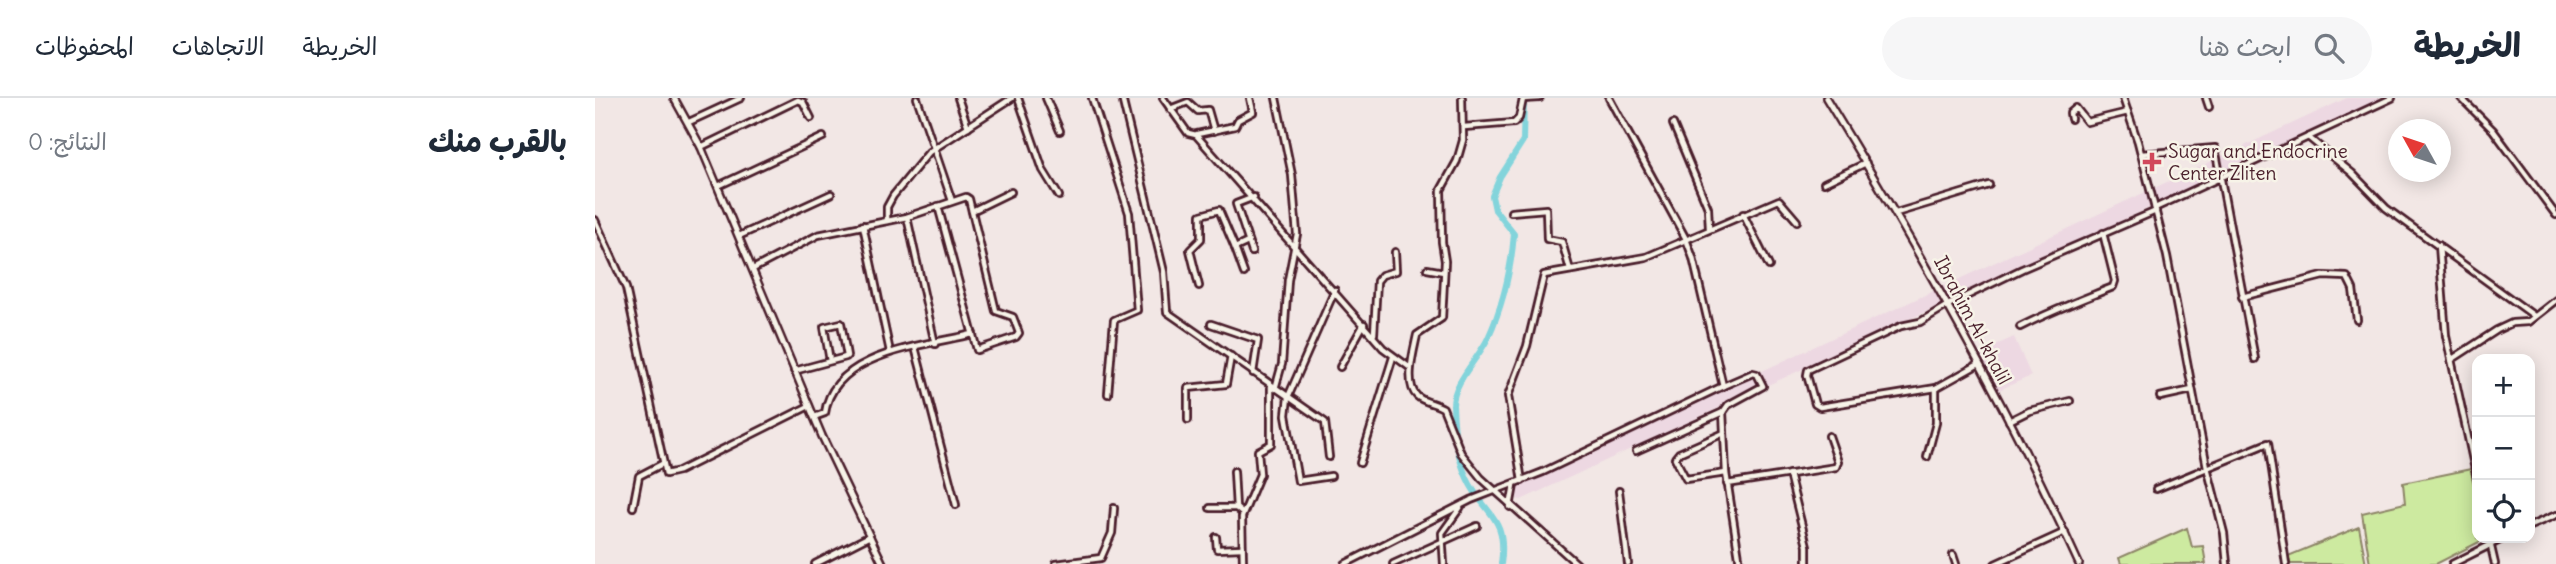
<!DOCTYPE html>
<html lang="ar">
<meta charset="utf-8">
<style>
body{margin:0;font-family:Delius,"Playpen Sans Arabic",sans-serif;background:#f6f6f7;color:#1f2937;direction:rtl}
.controls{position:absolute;right:21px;bottom:21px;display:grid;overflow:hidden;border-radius:14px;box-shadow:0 4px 18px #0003}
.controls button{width:63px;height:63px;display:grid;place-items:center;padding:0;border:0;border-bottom:2px solid #e0e1e3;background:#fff;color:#1f2937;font:35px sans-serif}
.compass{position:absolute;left:1793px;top:21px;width:63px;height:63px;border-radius:50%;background:#fff;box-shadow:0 4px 18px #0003;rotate:310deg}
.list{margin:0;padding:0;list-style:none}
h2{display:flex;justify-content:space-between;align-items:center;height:91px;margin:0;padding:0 28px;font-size:30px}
h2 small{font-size:23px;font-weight:400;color:#747a83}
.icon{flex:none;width:38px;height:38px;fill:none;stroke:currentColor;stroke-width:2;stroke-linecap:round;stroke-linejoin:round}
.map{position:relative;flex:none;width:1961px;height:466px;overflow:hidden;direction:ltr}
header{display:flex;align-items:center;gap:42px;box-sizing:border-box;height:98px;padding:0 35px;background:#fff;border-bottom:2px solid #e0e1e3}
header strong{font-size:33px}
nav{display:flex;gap:38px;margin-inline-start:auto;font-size:24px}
.search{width:490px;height:63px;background:#f6f6f7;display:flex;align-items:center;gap:18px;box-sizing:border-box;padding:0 24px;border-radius:38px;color:#747a83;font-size:26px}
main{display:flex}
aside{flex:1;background:#fff}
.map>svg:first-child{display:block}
</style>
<header>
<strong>الخريطة</strong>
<div class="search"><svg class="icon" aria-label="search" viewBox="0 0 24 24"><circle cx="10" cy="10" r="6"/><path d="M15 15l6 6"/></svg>ابحث هنا</div>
<nav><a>الخريطة</a><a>الاتجاهات</a><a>المحفوظات</a></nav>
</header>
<main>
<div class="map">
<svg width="1961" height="466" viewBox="0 0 1961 466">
<rect width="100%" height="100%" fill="#f2e7e5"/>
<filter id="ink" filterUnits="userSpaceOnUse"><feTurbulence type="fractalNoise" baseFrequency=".0143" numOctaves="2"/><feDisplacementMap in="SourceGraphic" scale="14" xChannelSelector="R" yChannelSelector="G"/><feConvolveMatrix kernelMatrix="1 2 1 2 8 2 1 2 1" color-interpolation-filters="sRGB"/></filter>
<g filter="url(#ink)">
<g fill="#edd8e2">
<polygon points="1752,0 1790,0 926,402 922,401 919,392 923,387"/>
<polygon points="1419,239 1436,278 1402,293 1385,254"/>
</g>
<g fill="#cdeaa0" stroke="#8c8466" stroke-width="2">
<polygon points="1876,371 1882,403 1882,440 1890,441 1841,466 1775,466 1767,415 1810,405 1808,385"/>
<polygon points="1764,429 1771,466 1695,466 1693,458"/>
<polygon points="1592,430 1597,449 1608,448 1611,466 1526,466 1524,460"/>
</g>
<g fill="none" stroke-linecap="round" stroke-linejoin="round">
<path stroke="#83d4db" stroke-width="6" d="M906 466C913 416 889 418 872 380 861 357 859 332 858 307 858 284 884 260 893 240 908 207 916 173 919 136L900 112 897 98 905 79 928 43 929 2"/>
<defs>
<g id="minor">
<polyline points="322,0 357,103"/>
<polyline points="363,0 373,29"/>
<polyline points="423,0 448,72 464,98"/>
<polyline points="451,0 465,33"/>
<polyline points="497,0 534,115 542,212 519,222 513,296"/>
<polyline points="527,0 569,174 572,214 730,324 734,359"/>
<polyline points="568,0 593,35 601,37 788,250 814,269"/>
<path d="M867 0 868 42 862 63 846 92 847 144 850 163 847 220 822 237C819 252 809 286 822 298 828 304 840 305 848 310L866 355 886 380 982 466"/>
<polyline points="1014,0 1091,141 1098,160 1128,288 1158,275 1162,276 1168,288 1133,307 1128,314 1041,353"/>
<polyline points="1528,0 1543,44 1572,158 1612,369 1629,435 1632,466"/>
<polyline points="1611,0 1614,9"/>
<polyline points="1866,0 1898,32 1961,117"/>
<polyline points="928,1 945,0"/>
<polyline points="575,11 593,4 603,13 613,12 619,33"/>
<polyline points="1476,21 1475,15 1481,10 1492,24 1533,14"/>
<polyline points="94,24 146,0"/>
<polyline points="1078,26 1113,110 1114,130"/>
<polyline points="869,29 919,25 924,20 928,1"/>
<polyline points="602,36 640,28 643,22 658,14 655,0"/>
<polyline points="1713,39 1757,75 1791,110 1938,217"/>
<polyline points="106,49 203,2 208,4 216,20"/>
<polyline points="1546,56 1620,50 1660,261"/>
<polyline points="1229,85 1271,65"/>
<polyline points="123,88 228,39"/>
<polyline points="1560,110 1797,0"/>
<polyline points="377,113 416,94"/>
<polyline points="916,114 951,111 952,141 967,144 975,172"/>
<polyline points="1301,115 1394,87"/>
<polyline points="1148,116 1174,168"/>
<polyline points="312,119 340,246"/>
<polyline points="0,122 31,190 71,376 84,373 214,308"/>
<polyline points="292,123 292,109 298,98 334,54 417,0"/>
<polyline points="268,127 295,254"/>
<polyline points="144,138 236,96"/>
<polyline points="1844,147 1851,238 1882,381"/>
<polyline points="640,150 649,175"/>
<polyline points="657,154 641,106 659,99"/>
<polyline points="158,171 223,137 312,119 371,99 374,101 401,213 418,219 424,235 421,239 382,252 343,108"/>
<polyline points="832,171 849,174"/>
<polyline points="604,188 595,152 606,141 606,117 624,112 640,150 653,144"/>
<polyline points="1647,199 1728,178 1752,179 1758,191 1762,222"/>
<polyline points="616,226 663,242 658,275"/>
<path d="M1425 229C1456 213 1486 202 1518 189L1520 183 1508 135"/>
<polyline points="779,236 782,183 787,177 801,173 800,154"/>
<polyline points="320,249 361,407"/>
<polyline points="1856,262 1902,232 1917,225 1933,224 1961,202"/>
<polyline points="1384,266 1341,290 1225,309 1220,306 1212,277 1213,272 1306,228 1325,224 1353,207 1427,171 1561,113"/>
<polyline points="745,269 769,226"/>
<polyline points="199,273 251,259 252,258 246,225 229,229 235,263"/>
<polyline points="680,291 687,266 693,182 702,136 697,77 681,0"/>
<polyline points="1565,299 1597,292"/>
<polyline points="1128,314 1131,375 1145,466"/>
<path d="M219 319 230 315C238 254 329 248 378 236"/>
<polyline points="593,322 593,290 631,286 636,258"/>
<polyline points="1414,323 1434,313 1475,303"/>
<polyline points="1129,335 1084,355 1080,360 1091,381 1131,375"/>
<polyline points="1332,359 1341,325 1341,290"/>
<polyline points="765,365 798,259"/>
<polyline points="639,373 641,410 647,415"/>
<polyline points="1194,376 1212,448 1212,466"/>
<polyline points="736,378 703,383 691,317 693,299 740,192"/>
<polyline points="927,383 913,298 932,248 949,177 1051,159 1184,102 1202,123"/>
<polyline points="1132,386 1241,369 1243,364 1234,338"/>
<polyline points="1561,391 1673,345 1691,466"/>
<polyline points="1024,393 1033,466"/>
<polyline points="38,409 44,378 67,366"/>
<polyline points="915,409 919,387"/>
<polyline points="615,410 641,410"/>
<polyline points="1935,428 1961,417"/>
<polyline points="621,439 622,451 647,450"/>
<polyline points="1894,440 1900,466"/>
<polyline points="1358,457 1361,466"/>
<polyline points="220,466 275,438"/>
<polyline points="461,466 506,460 517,435 519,410"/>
<polyline points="648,466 647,419 665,376 663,353 676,346 676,288"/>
<polyline points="750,466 876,402 948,374 1128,288"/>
<polyline points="798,466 882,428"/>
<polyline points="849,466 847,435 865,410"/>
<polyline points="1400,466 1470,434"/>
<polyline points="1857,466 1909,440"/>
</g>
<g id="tertiary">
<polyline points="79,0 106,49 227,338 288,466"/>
<path d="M1231 0C1323 151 1411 305 1484 466"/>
</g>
</defs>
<use href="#minor" stroke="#4a1f2b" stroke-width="10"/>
<use href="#tertiary" stroke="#4a1f2b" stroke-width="10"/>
<use href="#minor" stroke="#f7f3e8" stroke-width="4.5"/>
<use href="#tertiary" stroke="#f7f3e8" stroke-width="5"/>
</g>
</g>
<path fill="#d1495b" stroke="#f7f3e8" stroke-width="2.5" d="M1553.5 53.5h7v7h7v7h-7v7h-7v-7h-7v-7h7z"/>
<g text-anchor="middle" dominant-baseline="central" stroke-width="5" stroke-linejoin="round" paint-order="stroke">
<g font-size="19" fill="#4a1f2b" stroke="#f7f3e8" text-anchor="start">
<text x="1573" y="53">Sugar and Endocrine<tspan x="1573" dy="22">Center Zliten</tspan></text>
</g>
<g font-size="19" fill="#4a1f2b" stroke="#f7f3e8">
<text transform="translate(1378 222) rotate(62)">Ibrahim Al-khalil</text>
</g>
</g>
</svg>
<div class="controls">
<button>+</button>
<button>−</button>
<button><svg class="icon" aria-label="locate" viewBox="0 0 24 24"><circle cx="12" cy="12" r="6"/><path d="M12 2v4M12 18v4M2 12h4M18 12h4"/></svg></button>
</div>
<svg class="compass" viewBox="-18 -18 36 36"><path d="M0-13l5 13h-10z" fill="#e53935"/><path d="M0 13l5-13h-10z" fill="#747a83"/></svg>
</div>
<aside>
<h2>بالقرب منك<small>النتائج: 0</small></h2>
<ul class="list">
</ul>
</aside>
</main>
